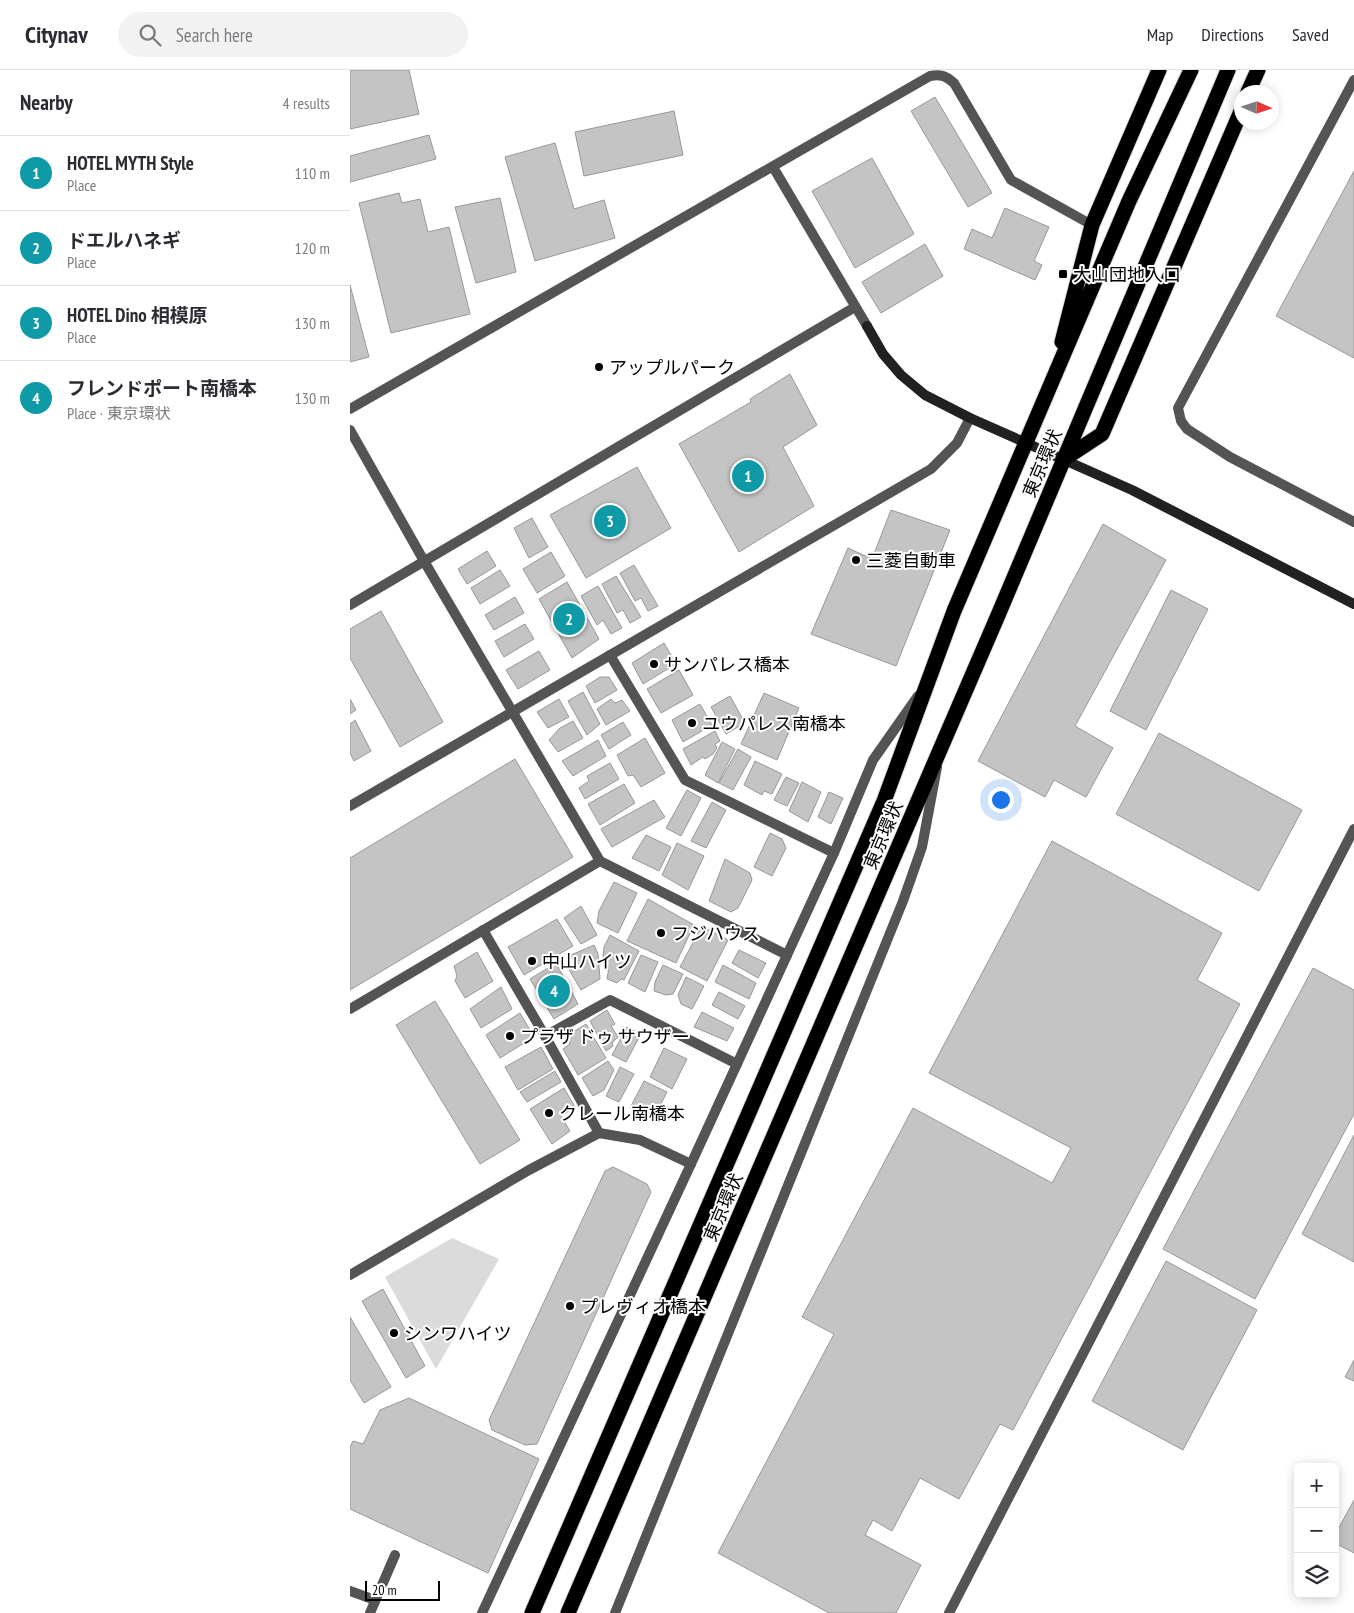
<!DOCTYPE html>
<meta charset="utf-8">
<style>
body{margin:0;font-family:"PT Sans Narrow","Noto Sans JP",sans-serif;background:#f2f2f3;color:#2b2b33}
.controls{position:absolute;right:15px;bottom:15px;display:grid;overflow:hidden;border-radius:8px;box-shadow:0 2px 12px #0003}
.controls button{width:45px;height:45px;display:grid;place-items:center;padding:0;border:0;border-bottom:1px solid #e1e1e2;background:#fff;color:#2b2b33;font:25px sans-serif}
.compass{position:absolute;left:884px;top:15px;width:45px;height:45px;border-radius:50%;background:#fff;box-shadow:0 2px 12px #0003;rotate:93deg}
.scale{position:absolute;left:15px;bottom:12px;width:75px;box-sizing:border-box;padding-left:5px;border:2px solid #000;border-top:0;font-size:14px;line-height:18px;white-space:nowrap;color:#000;-webkit-text-stroke:4px #fff;paint-order:stroke}
.you{position:absolute;left:650px;top:729px;width:18px;height:18px;margin:-12px;border:4px solid #fff;border-radius:50%;background:#1a73e8;box-shadow:0 0 0 8px #1a73e833}
.badge{display:grid;place-items:center;width:32px;height:32px;border-radius:50%;background:#ea580c;color:#fff;font-size:16px;font-weight:700}
.pin{position:absolute;translate:-50% -50%;border:2px solid #fff;box-shadow:0 1px 5px #0006}
.list{margin:0;padding:0;list-style:none}
h2{display:flex;justify-content:space-between;align-items:center;height:65px;margin:0;padding:0 20px;font-size:21px}
h2 small{font-size:16px;font-weight:400;color:#7c7c81}
.list li{display:grid;grid-template-columns:32px 1fr auto;gap:15px;align-items:center;box-sizing:border-box;height:75px;padding:0 20px;border-top:1px solid #e1e1e2}
.list b{display:block;font-size:19px;white-space:nowrap}
.list p{margin:0;font-size:16px;white-space:nowrap;color:#7c7c81}
.list em{font-size:16px;font-style:normal;color:#7c7c81}
.icon{flex:none;width:28px;height:28px;fill:none;stroke:currentColor;stroke-width:2;stroke-linecap:round;stroke-linejoin:round}
.map{position:relative;flex:none;width:1004px;height:1543px;overflow:hidden}
header{display:flex;align-items:center;gap:30px;box-sizing:border-box;height:70px;padding:0 25px;background:#fff;border-bottom:1px solid #e1e1e2}
header strong{font-size:24px}
nav{display:flex;gap:28px;margin-inline-start:auto;font-size:18px}
.search{width:350px;height:45px;background:#f2f2f3;display:flex;align-items:center;gap:12px;box-sizing:border-box;padding:0 18px;border-radius:28px;color:#7c7c81;font-size:19px}
main{display:flex}
aside{flex:1;background:#fff}
.map>svg:first-child{display:block}
</style>
<header>
<strong>Citynav</strong>
<div class="search"><svg class="icon" aria-label="search" viewBox="0 0 24 24"><circle cx="10" cy="10" r="6"/><path d="M15 15l6 6"/></svg>Search here</div>
<nav><a>Map</a><a>Directions</a><a>Saved</a></nav>
</header>
<main>
<aside>
<h2>Nearby<small>4 results</small></h2>
<ul class="list">
<li><span class="badge" style="background:#0f9aa8">1</span><div><b>HOTEL MYTH Style</b><p>Place</p></div><em>110 m</em></li>
<li><span class="badge" style="background:#0f9aa8">2</span><div><b>ドエルハネギ</b><p>Place</p></div><em>120 m</em></li>
<li><span class="badge" style="background:#0f9aa8">3</span><div><b>HOTEL Dino 相模原</b><p>Place</p></div><em>130 m</em></li>
<li><span class="badge" style="background:#0f9aa8">4</span><div><b>フレンドポート南橋本</b><p>Place · 東京環状</p></div><em>130 m</em></li>
</ul>
</aside>
<div class="map">
<svg width="1004" height="1543" viewBox="0 0 1004 1543">
<rect width="100%" height="100%" fill="#fff"/>
<polygon fill="#dbdbdb" points="102,1168 149,1189 86,1299 35,1207"/>
<g fill="#c4c4c4" stroke="#989898">
<polygon points="0,0 59,0 69,44 0,59"/>
<polygon points="585,27 642,123 618,137 561,41"/>
<polygon points="324,41 333,85 234,106 225,62"/>
<polygon points="79,65 86,89 0,112 0,86"/>
<polygon points="205,73 224,139 254,130 265,168 185,191 155,87"/>
<polygon points="522,88 564,164 505,198 462,121"/>
<polygon points="1004,101 1004,288 926,246"/>
<polygon points="49,123 52,133 70,129 78,162 99,157 120,244 41,263 9,133"/>
<polygon points="150,128 166,202 126,213 105,137"/>
<polygon points="655,138 699,157 684,191 692,195 685,210 614,179 622,159 642,168"/>
<polygon points="575,174 593,206 531,243 512,212"/>
<polygon points="0,215 19,287 0,292"/>
<polygon points="440,304 467,355 433,377 464,436 389,482 329,374 401,332 400,329"/>
<polygon points="287,397 321,458 236,508 200,445"/>
<polygon points="541,440 600,460 546,596 461,564 498,478 522,489"/>
<polygon points="182,448 198,477 179,488 164,458"/>
<polygon points="753,454 816,490 725,656 763,678 736,727 704,710 695,727 628,691"/>
<polygon points="137,481 146,496 117,514 108,499"/>
<polygon points="201,482 215,506 187,523 173,499"/>
<polygon points="284,495 308,536 298,541 291,528 285,531 270,503"/>
<polygon points="150,500 160,516 130,534 121,518"/>
<polygon points="266,506 291,547 280,553 273,540 267,543 252,514"/>
<polygon points="217,512 249,569 222,588 189,529"/>
<polygon points="248,516 272,558 261,564 253,550 247,555 231,526"/>
<polygon points="821,520 858,539 796,660 760,641"/>
<polygon points="165,527 174,543 144,560 135,545"/>
<polygon points="31,541 93,652 50,677 0,588 0,559"/>
<polygon points="175,554 184,569 154,587 145,571"/>
<polygon points="314,573 326,594 293,614 282,593"/>
<polygon points="189,581 200,600 168,619 156,600"/>
<polygon points="329,600 343,625 311,643 297,619"/>
<polygon points="250,607 259,607 267,620 245,633 236,616"/>
<polygon points="233,622 250,654 237,665 218,631"/>
<polygon points="414,623 449,638 427,690 391,674"/>
<polygon points="380,626 395,653 376,664 361,637"/>
<polygon points="0,629 6,640 0,644"/>
<polygon points="209,629 219,647 198,658 187,642"/>
<polygon points="261,629 265,633 272,630 280,641 256,655 247,639"/>
<polygon points="350,634 362,655 333,672 322,650"/>
<polygon points="5,650 21,681 4,691 0,683 0,654"/>
<polygon points="223,651 233,668 208,682 199,670 210,658"/>
<polygon points="273,652 281,665 259,679 251,665"/>
<polygon points="365,661 370,671 365,674 367,678 363,684 355,689 353,687 341,695 333,679"/>
<polygon points="809,663 952,740 909,821 766,744"/>
<polygon points="295,668 315,703 291,717 283,705 278,706 267,685"/>
<polygon points="248,670 256,686 223,706 212,691"/>
<polygon points="372,672 385,679 368,713 355,705"/>
<polygon points="388,679 401,687 383,720 369,713"/>
<polygon points="165,689 223,787 0,920 0,788"/>
<polygon points="405,691 432,704 422,724 414,721 412,725 394,715"/>
<polygon points="260,693 269,709 235,729 229,718 239,711 237,706"/>
<polygon points="436,707 449,713 437,736 424,730"/>
<polygon points="452,712 471,722 458,752 439,741"/>
<polygon points="274,714 285,733 250,755 238,734"/>
<polygon points="337,720 351,728 331,766 316,758"/>
<polygon points="479,722 493,728 481,754 468,747"/>
<polygon points="304,730 315,747 262,777 251,759"/>
<polygon points="362,732 376,740 356,778 341,771"/>
<polygon points="420,763 432,769 436,778 422,806 404,797"/>
<polygon points="296,765 321,777 309,801 282,788"/>
<polygon points="702,771 872,863 847,910 890,934 663,1360 650,1354 609,1429 570,1408 542,1461 523,1450 515,1465 571,1495 546,1543 479,1543 368,1483 484,1264 452,1247 563,1038 702,1113 721,1078 579,1003"/>
<polygon points="327,773 354,786 338,820 312,805"/>
<polygon points="375,789 400,803 402,810 388,838 381,842 359,831"/>
<polygon points="264,812 287,823 268,863 247,853 249,841"/>
<polygon points="298,829 344,855 326,893 277,871"/>
<polygon points="231,836 247,865 231,874 214,848"/>
<polygon points="207,849 223,876 174,905 158,877"/>
<polygon points="352,856 378,870 357,911 330,897"/>
<polygon points="260,865 289,881 274,910 271,909 267,913 257,909 259,897 253,887 254,877"/>
<polygon points="244,875 248,884 250,909 231,920 218,898 224,893 221,885"/>
<polygon points="389,880 416,893 408,908 382,893"/>
<polygon points="127,882 143,911 115,928 105,911 107,906 104,896"/>
<polygon points="291,885 308,892 295,922 278,913"/>
<polygon points="206,893 228,934 204,949 180,909"/>
<polygon points="313,895 333,904 323,924 316,925 304,921 305,912"/>
<polygon points="373,895 406,913 399,929 365,912"/>
<polygon points="963,898 1004,920 1004,1044 905,1229 813,1179"/>
<polygon points="336,907 354,916 342,939 331,934 328,925"/>
<polygon points="151,917 162,939 131,958 120,939"/>
<polygon points="369,922 395,936 388,949 362,935"/>
<polygon points="85,931 170,1070 130,1094 46,955"/>
<polygon points="257,940 265,954 261,956 268,967 262,973 263,976 256,981 240,951"/>
<polygon points="352,942 384,958 377,971 344,957"/>
<polygon points="170,943 184,967 150,988 136,965"/>
<polygon points="236,954 256,988 228,1005 213,979 220,974 217,966"/>
<polygon points="277,957 291,964 276,992 262,985"/>
<polygon points="191,977 203,999 168,1020 155,997"/>
<polygon points="314,978 337,989 322,1019 300,1007"/>
<polygon points="258,991 264,1000 254,1020 243,1026 232,1008"/>
<polygon points="270,997 284,1004 269,1032 256,1026"/>
<polygon points="205,1001 211,1012 177,1032 170,1022"/>
<polygon points="294,1011 317,1022 304,1048 280,1038"/>
<polygon points="214,1018 225,1037 211,1046 220,1061 202,1074 180,1039"/>
<polygon points="1004,1065 1004,1192 952,1164"/>
<polygon points="263,1097 297,1114 301,1122 187,1374 175,1375 142,1360 139,1350 255,1101"/>
<polygon points="816,1191 907,1240 833,1380 742,1331"/>
<polygon points="33,1219 75,1296 56,1308 12,1231"/>
<polygon points="0,1247 41,1317 14,1333 0,1310"/>
<polygon points="1004,1290 1004,1311 995,1307"/>
<polygon points="59,1328 189,1389 138,1503 0,1439 0,1377 3,1371 13,1374 30,1340"/>
<polygon points="1004,1430 1004,1483 985,1473 985,1465"/>
</g>
<g fill="none" stroke-linecap="round" stroke-linejoin="round">
<defs>
<g id="highway">
<polyline points="898,22 908,0"/>
<polyline points="712,272 742,155 809,0"/>
<polyline points="714,389 752,364 892,39"/>
<polyline points="182,1543 534,731 604,541 779,131 841,0"/>
<polyline points="218,1543 649,543 878,0"/>
</g>
</defs>
<use href="#highway" stroke="#dbdbdb" stroke-width="17"/>
<g stroke="#545454" stroke-width="10">
<polyline points="1004,10 828,338 831,351 837,359 880,387 1004,452"/>
<polyline points="599,1543 1004,759"/>
</g>
<g stroke="#545454" stroke-width="10">
<polyline points="423,97 517,256"/>
<path d="M0 339 580 6C591 4 596 6 604 13L661 110 742 155"/>
<polyline points="0,360 74,491 250,791"/>
<polyline points="0,535 505,237"/>
<polyline points="260,585 335,710 484,783"/>
<polyline points="0,736 581,399 607,373 620,348"/>
<polyline points="133,860 195,966 260,930 387,994"/>
<polyline points="0,939 250,791 437,885"/>
<polyline points="195,966 249,1063"/>
<polyline points="0,1205 179,1100 249,1063 290,1070 341,1094"/>
<polyline points="0,1521 25,1530"/>
<polyline points="20,1543 45,1485"/>
<polyline points="132,1543 341,1094 484,783 523,690 568,626"/>
<polyline points="265,1543 553,831 572,777 587,697"/>
</g>
<polyline stroke="#212121" stroke-width="10" points="517,256 533,284 551,305 575,325 620,348 782,420 1004,534"/>
<use href="#highway" stroke="#000" stroke-width="15"/>
</g>
<g fill="#000" stroke="#fff" stroke-width="2">
<rect x="708" y="199" width="10" height="10" rx="2.5"/>
<circle cx="249" cy="297" r="5"/>
<circle cx="506" cy="490" r="5"/>
<circle cx="304" cy="594" r="5"/>
<circle cx="342" cy="653" r="5"/>
<circle cx="311" cy="863" r="5"/>
<circle cx="182" cy="891" r="5"/>
<circle cx="160" cy="966" r="5"/>
<circle cx="199" cy="1043" r="5"/>
<circle cx="220" cy="1236" r="5"/>
<circle cx="44" cy="1263" r="5"/>
</g>
<g text-anchor="middle" dominant-baseline="central" stroke-width="4" stroke-linejoin="round" paint-order="stroke">
<g font-size="18" fill="#000" stroke="#fff" text-anchor="start">
<text x="723" y="204">大山団地入口</text>
<text x="259" y="297">アップルパーク</text>
<text x="516" y="490">三菱自動車</text>
<text x="314" y="594">サンパレス橋本</text>
<text x="352" y="653">ユウパレス南橋本</text>
<text x="321" y="863">フジハウス</text>
<text x="192" y="891">中山ハイツ</text>
<text x="170" y="966">プラザ ドゥ サウザー</text>
<text x="209" y="1043">クレール南橋本</text>
<text x="230" y="1236">プレヴィオ橋本</text>
<text x="54" y="1263">シンワハイツ</text>
</g>
<g font-size="18" fill="#000" stroke="#fff">
<text transform="translate(692 393) rotate(-67)">東京環状</text>
<text transform="translate(533 765) rotate(-67)">東京環状</text>
<text transform="translate(373 1137) rotate(-67)">東京環状</text>
</g>
</g>
</svg>
<div class="controls">
<button>+</button>
<button>−</button>
<button><svg class="icon" aria-label="layers" viewBox="0 0 24 24"><path d="M12 4l9 5-9 5-9-5zM3 14l9 5 9-5"/></svg></button>
</div>
<svg class="compass" viewBox="-18 -18 36 36"><path d="M0-13l5 13h-10z" fill="#e53935"/><path d="M0 13l5-13h-10z" fill="#7c7c81"/></svg>
<div class="scale">20 m</div>
<div class="you"></div>
<div class="pin badge" style="left:398px;top:406px;background:#0f9aa8">1</div>
<div class="pin badge" style="left:219px;top:549px;background:#0f9aa8">2</div>
<div class="pin badge" style="left:260px;top:451px;background:#0f9aa8">3</div>
<div class="pin badge" style="left:204px;top:921px;background:#0f9aa8">4</div>
</div>
</main>
